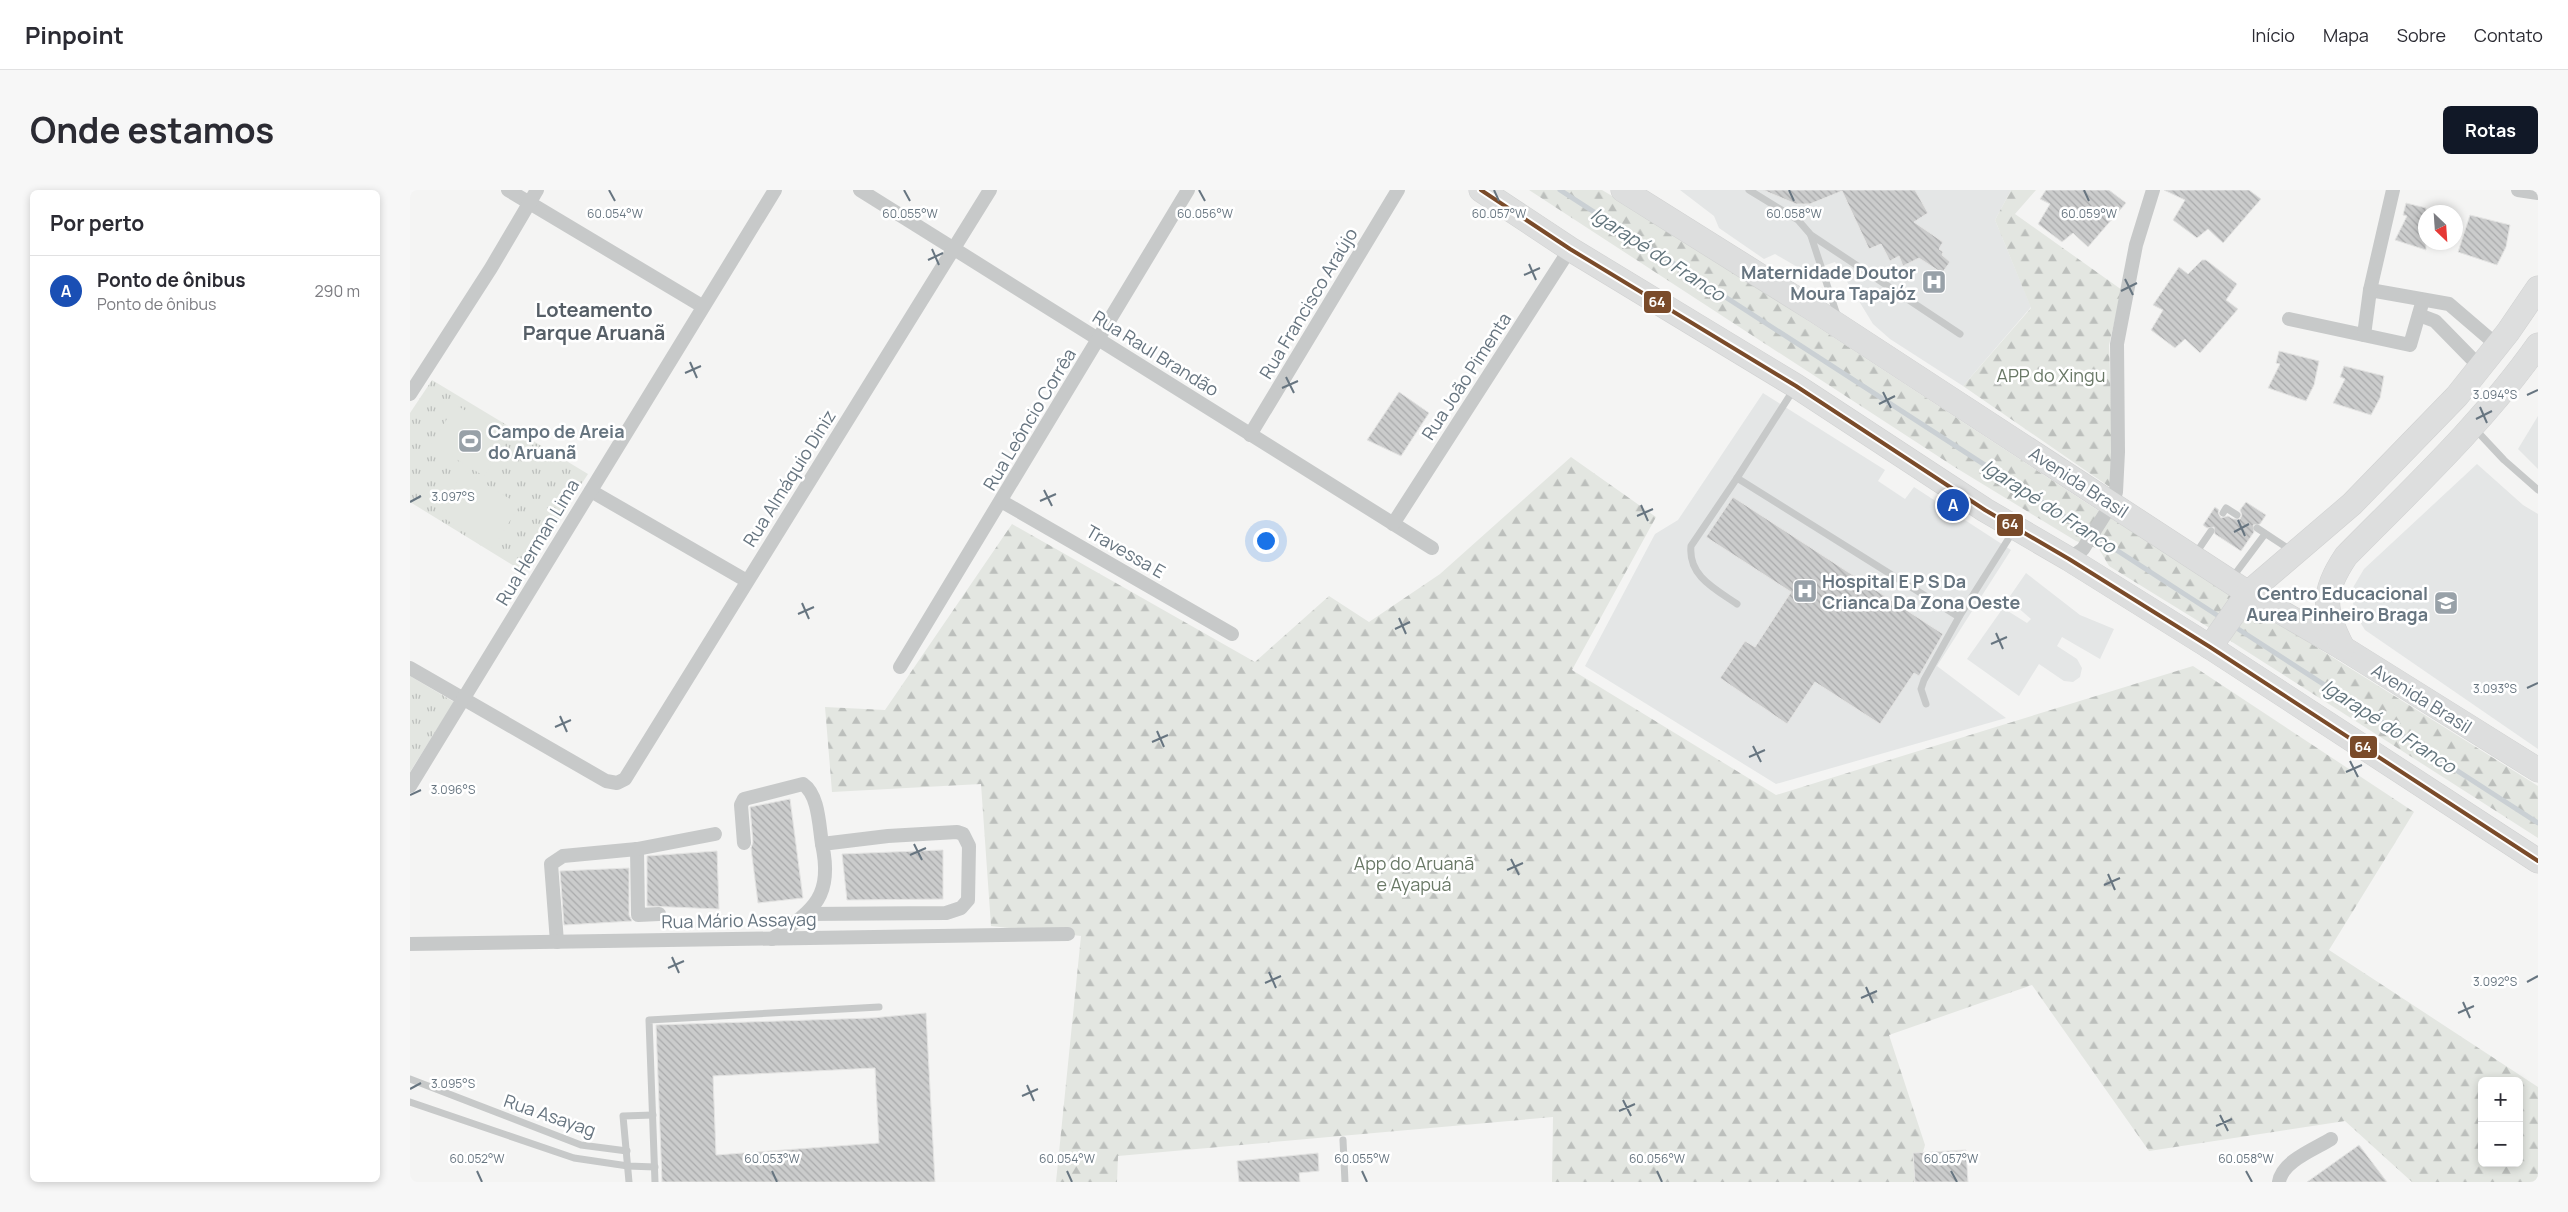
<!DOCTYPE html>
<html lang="pt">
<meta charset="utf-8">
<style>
body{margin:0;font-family:Manrope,sans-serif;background:#f7f7f7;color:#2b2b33}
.controls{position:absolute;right:15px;bottom:15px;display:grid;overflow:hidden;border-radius:8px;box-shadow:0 2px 8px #0003}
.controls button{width:45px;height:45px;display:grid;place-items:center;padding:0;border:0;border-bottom:1px solid #e1e1e2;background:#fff;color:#2b2b33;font:25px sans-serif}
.compass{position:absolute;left:2008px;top:15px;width:45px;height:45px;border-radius:50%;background:#fff;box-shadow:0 2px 8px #0003;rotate:155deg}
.you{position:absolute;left:855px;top:350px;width:18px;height:18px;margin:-12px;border:4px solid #fff;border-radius:50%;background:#1a73e8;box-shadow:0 0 0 8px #1a73e833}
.badge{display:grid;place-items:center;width:32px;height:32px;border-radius:50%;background:#111827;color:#fff;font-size:16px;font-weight:700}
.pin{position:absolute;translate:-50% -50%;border:2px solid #fff;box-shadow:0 1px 5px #0006}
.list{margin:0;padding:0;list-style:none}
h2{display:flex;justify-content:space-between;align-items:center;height:65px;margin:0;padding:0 20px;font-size:21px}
h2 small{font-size:16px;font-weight:400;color:#7c7c81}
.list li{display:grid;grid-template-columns:32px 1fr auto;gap:15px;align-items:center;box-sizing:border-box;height:70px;padding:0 20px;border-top:1px solid #e1e1e2}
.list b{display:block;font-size:19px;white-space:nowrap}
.list p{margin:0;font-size:16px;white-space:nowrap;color:#7c7c81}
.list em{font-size:16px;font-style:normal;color:#7c7c81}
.map{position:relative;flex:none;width:2128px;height:992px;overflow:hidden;border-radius:8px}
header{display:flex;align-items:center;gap:30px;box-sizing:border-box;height:70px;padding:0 25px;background:#fff;border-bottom:1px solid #e1e1e2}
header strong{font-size:24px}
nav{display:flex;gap:28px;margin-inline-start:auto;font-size:18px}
.intro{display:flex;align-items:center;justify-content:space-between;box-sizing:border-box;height:120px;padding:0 30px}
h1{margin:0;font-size:35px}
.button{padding:12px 22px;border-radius:8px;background:#111827;color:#fff;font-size:18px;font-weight:700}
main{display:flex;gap:30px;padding:0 30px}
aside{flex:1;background:#fff;border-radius:8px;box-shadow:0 2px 8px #0003}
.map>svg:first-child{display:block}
</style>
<header>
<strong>Pinpoint</strong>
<nav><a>Início</a><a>Mapa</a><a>Sobre</a><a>Contato</a></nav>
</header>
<div class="intro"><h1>Onde estamos</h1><a class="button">Rotas</a></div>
<main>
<aside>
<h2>Por perto<small></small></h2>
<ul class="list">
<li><span class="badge" style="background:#1a4fb4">A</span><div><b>Ponto de ônibus</b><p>Ponto de ônibus</p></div><em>290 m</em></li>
</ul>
</aside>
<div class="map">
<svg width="2128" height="992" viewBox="0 0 2128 992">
<defs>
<pattern id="forest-firs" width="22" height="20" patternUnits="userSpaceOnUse" patternTransform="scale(1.25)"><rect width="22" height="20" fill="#e3e6e1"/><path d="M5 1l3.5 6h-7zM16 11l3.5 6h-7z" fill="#bcbfbc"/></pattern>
<pattern id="park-tufts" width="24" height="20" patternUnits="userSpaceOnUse" patternTransform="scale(1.25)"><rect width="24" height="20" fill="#e3e6e1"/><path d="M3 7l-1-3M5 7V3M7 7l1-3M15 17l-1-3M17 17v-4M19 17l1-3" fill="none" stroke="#bcbfbc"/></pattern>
<pattern id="building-back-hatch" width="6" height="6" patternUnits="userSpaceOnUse" patternTransform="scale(1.25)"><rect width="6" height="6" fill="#cbcccc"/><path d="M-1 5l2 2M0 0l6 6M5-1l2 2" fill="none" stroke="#a9aaab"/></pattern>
</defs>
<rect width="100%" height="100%" fill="#f4f4f3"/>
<g fill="#e4e6e6">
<polygon points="1270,0 1601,0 1585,30 1621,117 1553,196 1480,149 1463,134 1425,72 1396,82 1365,64 1354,69 1309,38 1304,26"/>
<polygon points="1353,203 1475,280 1468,291 1495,309 1504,297 1601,360 1527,476 1596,528 1366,594 1175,476 1245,344 1268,330"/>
<polygon points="2128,226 2128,279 2108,259"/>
<polygon points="2067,274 2113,315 2128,324 2128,559 1955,440 1945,424 1941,401 1954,379"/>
<polygon points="1616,383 1670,425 1704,439 1690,469 1652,447 1647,456 1667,469 1672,478 1670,487 1663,492 1654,491 1629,474 1609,506 1557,469 1593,418 1617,433 1621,429 1598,409"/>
</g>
<g fill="url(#forest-firs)" fill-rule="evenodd">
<polygon points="1119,0 1192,0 1261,41 1686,319 2128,596 2128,648 1819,450 1699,376 1689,359 1666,351 1543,276"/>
<polygon points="1601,0 1626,0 1605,24 1712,100 1699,155 1704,300 1553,196 1621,118 1585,30"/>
<path d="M1161 267 1246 327 1162 480 1366 605 1783 476 2004 622 1919 760 2128 897V992H2002L1935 931 1739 961 1622 795 1479 845 1515 955 1504 992H1142L1143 927 708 966 707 992H646L671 746 581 736 571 594 422 602 415 517 475 520 602 334 845 472 919 406 959 432 1030 384ZM2072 891H2109V973H2072Z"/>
</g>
<g fill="url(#park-tufts)">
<polygon points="22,190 178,284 114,382 0,312 0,223"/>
<polygon points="0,486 44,512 0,582"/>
</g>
<g fill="#e3e6e1">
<polygon points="46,215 100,247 74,286 21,254"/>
<polygon points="54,281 110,315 83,358 27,324"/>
</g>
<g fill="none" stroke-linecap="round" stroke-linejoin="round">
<g stroke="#cad0d4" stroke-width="5">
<polyline points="1150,0 1813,429"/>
<polyline points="1822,435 2128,633"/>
</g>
</g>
<g fill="url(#building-back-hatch)" stroke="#e4e4e3" fill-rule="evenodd">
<polygon points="1353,0 1505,0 1518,23 1504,32 1533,52 1529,59 1533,62 1532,65 1540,72 1532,83 1509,68 1493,76 1489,66 1480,71 1471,54 1459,59 1432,1 1400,14 1386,14"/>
<polygon points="1636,0 1699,0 1716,13 1678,57 1663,43 1652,52 1628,34 1640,14 1630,9"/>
<polygon points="1754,0 1839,0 1851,9 1813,53 1798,39 1787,48 1763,30 1775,10"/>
<polygon points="1996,13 2016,18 2016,60 1985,50 1997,26 1993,25"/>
<polygon points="2060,25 2100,35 2096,57 2087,75 2048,62"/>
<polygon points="1792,70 1796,70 1827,94 1816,110 1828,119 1790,163 1775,149 1765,158 1741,140 1753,120 1743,115 1769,77 1778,84"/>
<polygon points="1869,161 1909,171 1904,195 1896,211 1858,198 1870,174 1866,173"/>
<polygon points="1934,176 1974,186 1970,208 1961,225 1923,213 1935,189 1930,187"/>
<polygon points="989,202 1019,223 991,266 957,250"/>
<polygon points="1323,307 1533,444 1509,486 1504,483 1470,534 1405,492 1377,534 1310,488 1335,451 1345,457 1381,402 1296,347"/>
<polygon points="1836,312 1856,325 1850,334 1843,335 1844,342 1831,361 1805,344 1804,337 1797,338 1793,335 1805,317 1809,320 1808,323 1811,328 1818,326 1823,329 1830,329 1832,325 1830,320"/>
<polygon points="380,609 393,708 348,713 341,658 343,652 340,617"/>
<polygon points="533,660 533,709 437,710 432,664"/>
<polygon points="307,661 309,719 237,716 237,666"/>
<polygon points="219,678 219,725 222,731 154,735 150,681"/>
<path d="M516 823 525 992H252L246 835 462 828ZM465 878 469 953 306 965 303 886Z"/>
<polygon points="1949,955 1977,992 1897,992"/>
<polygon points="1556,960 1558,992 1505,992 1503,963"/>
<polygon points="908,963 909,981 889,983 890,992 829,992 827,971"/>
</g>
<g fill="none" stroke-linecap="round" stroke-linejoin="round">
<defs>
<g id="trunk">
<polyline points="1071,0 1160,59 1386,196 1575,320 1659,369 1800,457 2128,671"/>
<polyline points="1213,0 1406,121 1838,403 1933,458 2128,580"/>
<polyline points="1800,457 1838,403 1942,314 2047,206 2098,142 2128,98"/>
<path d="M1933 458C1913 420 1911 403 1936 366 2003 298 2073 233 2128 155"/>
</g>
</defs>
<use href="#trunk" stroke="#d0d1d1" stroke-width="25"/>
<g stroke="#c7c9c9" stroke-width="7">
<polyline points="1339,0 1388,30 1401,45 1550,144"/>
<polyline points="1401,46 1428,128"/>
<polyline points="1384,199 1327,288 1549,427 1604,340"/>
<polyline points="2065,239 2094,270 2128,300"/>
<path d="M1327 288 1281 356C1278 386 1305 399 1327 414"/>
<polyline points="1813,323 1816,318 1827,325"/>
<polyline points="1847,338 1882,361"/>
<polyline points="1786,363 1801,341"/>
<polyline points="1822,388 1855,344"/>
<polyline points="1516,514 1511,499 1514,490 1549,427"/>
<polyline points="0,889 171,955 217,961"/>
<polyline points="0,912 164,968 218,976 245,977"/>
<polyline points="933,950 935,992"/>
<polyline points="219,992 213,926 243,925"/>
<polyline points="245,992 239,830 469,817"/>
</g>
<g stroke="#c7c9c9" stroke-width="14">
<polyline points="98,0 292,116"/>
<polyline points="450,0 1022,358"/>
<polyline points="2108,0 2128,3"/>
<polyline points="1960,100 2039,114 2088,156"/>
<polyline points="2009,125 2025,131 2070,177"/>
<polyline points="1879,129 2000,155 2013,110"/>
<polyline points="1954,145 1960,100 1983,0"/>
<polyline points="0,204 81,78 127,0"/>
<polyline points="840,245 988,0"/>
<polyline points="181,301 337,391"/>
<polyline points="591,311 822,444"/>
<polyline points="983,334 1160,59"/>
<polyline points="1659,369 1673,359 1702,313 1706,302 1708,262 1707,154 1726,55 1743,0"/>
<polyline points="490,477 778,0"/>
<polyline points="0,478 196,591 207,593 215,589 580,0"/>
<polyline points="0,596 365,0"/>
<path d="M334 653 331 615 334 609 393 594C409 605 409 636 412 654"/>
<polyline points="227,659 228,725 249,724"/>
<path d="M362 749C402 721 424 708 412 654L478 646 547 642 553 644 559 656 558 710 551 718 536 723 397 724"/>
<polyline points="147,752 141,674 153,666 227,659 305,644"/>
<polyline points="0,754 658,744"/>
<path d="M1869 992C1872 971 1905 959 1921 949"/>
</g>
<use href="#trunk" stroke="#dddede" stroke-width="24"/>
<defs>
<polyline id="bus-1" points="1071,0 1160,59 1386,196 1575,320 1659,369 1800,457 2128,671"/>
</defs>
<use href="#bus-1" stroke="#fff" stroke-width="8"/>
<use href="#bus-1" stroke="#7a4b2a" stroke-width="4"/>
</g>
<path fill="none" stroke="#677580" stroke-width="2" d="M199 0 205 11M494 0 500 11M789 0 795 11M1084 0 1089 11M1379 0 1384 11M1674 0 1679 11M522 59 529 75M518 70 533 63M1119 74 1126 90M1114 85 1130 78M1715 89 1723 105M1711 101 1727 93M280 172 287 188M275 183 291 176M876 187 884 203M872 198 888 191M1473 202 1481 218M2117 205 2128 200M1469 214 1485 206M2070 217 2077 233M2066 229 2082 221M634 300 642 316M630 311 646 304M0 312 11 306M1231 315 1238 331M1227 326 1243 319M1828 330 1835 346M1824 342 1839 334M392 413 399 429M388 424 404 417M989 428 996 444M985 439 1000 432M1586 443 1593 459M1581 454 1597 447M2117 498 2128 493M150 526 157 542M145 537 161 530M747 541 754 557M742 552 758 545M1343 556 1351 572M1339 567 1355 560M1940 571 1948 587M1936 582 1952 575M0 605 11 600M504 654 512 670M500 665 516 658M1101 669 1109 685M1097 680 1113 673M1698 684 1705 700M1694 695 1710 688M262 767 269 783M258 778 274 771M859 782 866 798M2117 792 2128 786M855 793 871 786M1456 797 1463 813M1451 808 1467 801M2053 812 2060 828M2048 823 2064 816M617 895 624 911M0 899 11 893M612 906 628 899M1213 910 1221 926M1209 921 1225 914M1810 925 1818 941M1806 936 1822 929M67 981 72 992M362 981 367 992M657 981 662 992M952 981 957 992M1247 981 1252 992M1541 981 1547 992M1836 981 1842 992"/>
<defs>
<symbol id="hospital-square" viewBox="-11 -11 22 22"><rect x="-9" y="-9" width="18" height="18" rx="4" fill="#98a1a8" stroke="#fff"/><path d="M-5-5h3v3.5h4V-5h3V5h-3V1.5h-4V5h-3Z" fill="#fff"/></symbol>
<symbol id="stadium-square" viewBox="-11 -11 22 22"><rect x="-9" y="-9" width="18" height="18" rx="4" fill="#98a1a8" stroke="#fff"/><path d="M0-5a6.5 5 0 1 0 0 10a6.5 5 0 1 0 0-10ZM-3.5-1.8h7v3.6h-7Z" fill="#fff"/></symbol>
<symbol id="school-square" viewBox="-11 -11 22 22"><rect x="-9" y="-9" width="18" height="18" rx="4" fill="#98a1a8" stroke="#fff"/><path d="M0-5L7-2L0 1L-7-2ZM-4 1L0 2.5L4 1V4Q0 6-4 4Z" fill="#fff"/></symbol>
</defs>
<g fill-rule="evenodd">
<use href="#hospital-square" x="1510" y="78" width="28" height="28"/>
<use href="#stadium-square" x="46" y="237" width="28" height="28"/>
<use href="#hospital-square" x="1381" y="387" width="28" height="28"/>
<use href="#school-square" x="2022" y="399" width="28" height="28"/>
</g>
<g text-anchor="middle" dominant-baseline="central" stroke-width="5" stroke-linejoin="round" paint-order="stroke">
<g font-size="18" font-weight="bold" fill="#677580" stroke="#fff" text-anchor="end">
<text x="1506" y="82">Maternidade Doutor<tspan x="1506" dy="21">Moura Tapajóz</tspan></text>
<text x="78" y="241" text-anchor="start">Campo de Areia<tspan x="78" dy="21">do Aruanã</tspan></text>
<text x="1412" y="391" text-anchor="start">Hospital E P S Da<tspan x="1412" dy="21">Crianca Da Zona Oeste</tspan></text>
<text x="2018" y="403">Centro Educacional<tspan x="2018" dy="21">Aurea Pinheiro Braga</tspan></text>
</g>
<g font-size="18" fill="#677580" stroke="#fff">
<text transform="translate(898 113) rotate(-59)">Rua Francisco Araújo</text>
<text transform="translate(746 163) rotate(32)">Rua Raul Brandão</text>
<text transform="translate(1056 186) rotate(-57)">Rua João Pimenta</text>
<text transform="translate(619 229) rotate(-59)">Rua Leôncio Corrêa</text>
<text transform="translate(379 288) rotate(-58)">Rua Almáquio Diniz</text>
<text transform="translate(1669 292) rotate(33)">Avenida Brasil</text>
<text transform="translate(127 352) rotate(-59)">Rua Herman Lima</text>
<text transform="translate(716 361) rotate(30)">Travessa E</text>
<text transform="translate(2012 508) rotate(32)">Avenida Brasil</text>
<text transform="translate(329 730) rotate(-1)">Rua Mário Assayag</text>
<text transform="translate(140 925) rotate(19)">Rua Asayag</text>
</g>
<g font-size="18" fill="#697866" stroke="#fff">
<text x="1641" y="185">APP do Xingu</text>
<text x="1004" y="673">App do Aruanã<tspan x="1004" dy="21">e Ayapuá</tspan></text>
</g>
<g font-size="19" font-style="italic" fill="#63757d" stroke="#fff">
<text transform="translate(1248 64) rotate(33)">Igarapé do Franco</text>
<text transform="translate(1639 316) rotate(33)">Igarapé do Franco</text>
<text transform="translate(1979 536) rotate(33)">Igarapé do Franco</text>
</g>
<g font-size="20" font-weight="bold" fill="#555e66" stroke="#fff">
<text x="184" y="119">Loteamento<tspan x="184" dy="23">Parque Aruanã</tspan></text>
</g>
</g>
<g font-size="12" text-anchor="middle" fill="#677580" stroke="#fff" stroke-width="5" stroke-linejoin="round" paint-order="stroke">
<text x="205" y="28">60.054°W</text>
<text x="500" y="28">60.055°W</text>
<text x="795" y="28">60.056°W</text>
<text x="1089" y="28">60.057°W</text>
<text x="1384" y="28">60.058°W</text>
<text x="1679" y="28">60.059°W</text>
<text x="2085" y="209">3.094°S</text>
<text x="43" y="311">3.097°S</text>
<text x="2085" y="503">3.093°S</text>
<text x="43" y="604">3.096°S</text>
<text x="2085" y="796">3.092°S</text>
<text x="43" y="898">3.095°S</text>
<text x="67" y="973">60.052°W</text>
<text x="362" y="973">60.053°W</text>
<text x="657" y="973">60.054°W</text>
<text x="952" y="973">60.055°W</text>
<text x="1247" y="973">60.056°W</text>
<text x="1541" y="973">60.057°W</text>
<text x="1836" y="973">60.058°W</text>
</g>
<g stroke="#fff" stroke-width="2">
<rect x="1233" y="100" width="29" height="24" rx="5" fill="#7a4b2a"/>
<rect x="1586" y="323" width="28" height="24" rx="5" fill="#7a4b2a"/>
<rect x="1939" y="545" width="29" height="24" rx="5" fill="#7a4b2a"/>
</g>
<g font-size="14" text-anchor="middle" font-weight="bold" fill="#fff">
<text x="1247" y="117">64</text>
<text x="1600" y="339">64</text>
<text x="1953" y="562">64</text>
</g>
</svg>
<div class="controls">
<button>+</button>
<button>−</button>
</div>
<svg class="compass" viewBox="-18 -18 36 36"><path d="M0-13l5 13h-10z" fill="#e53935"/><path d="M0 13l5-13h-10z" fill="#7c7c81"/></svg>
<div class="you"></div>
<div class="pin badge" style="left:1543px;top:315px;background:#1a4fb4">A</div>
</div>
</main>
